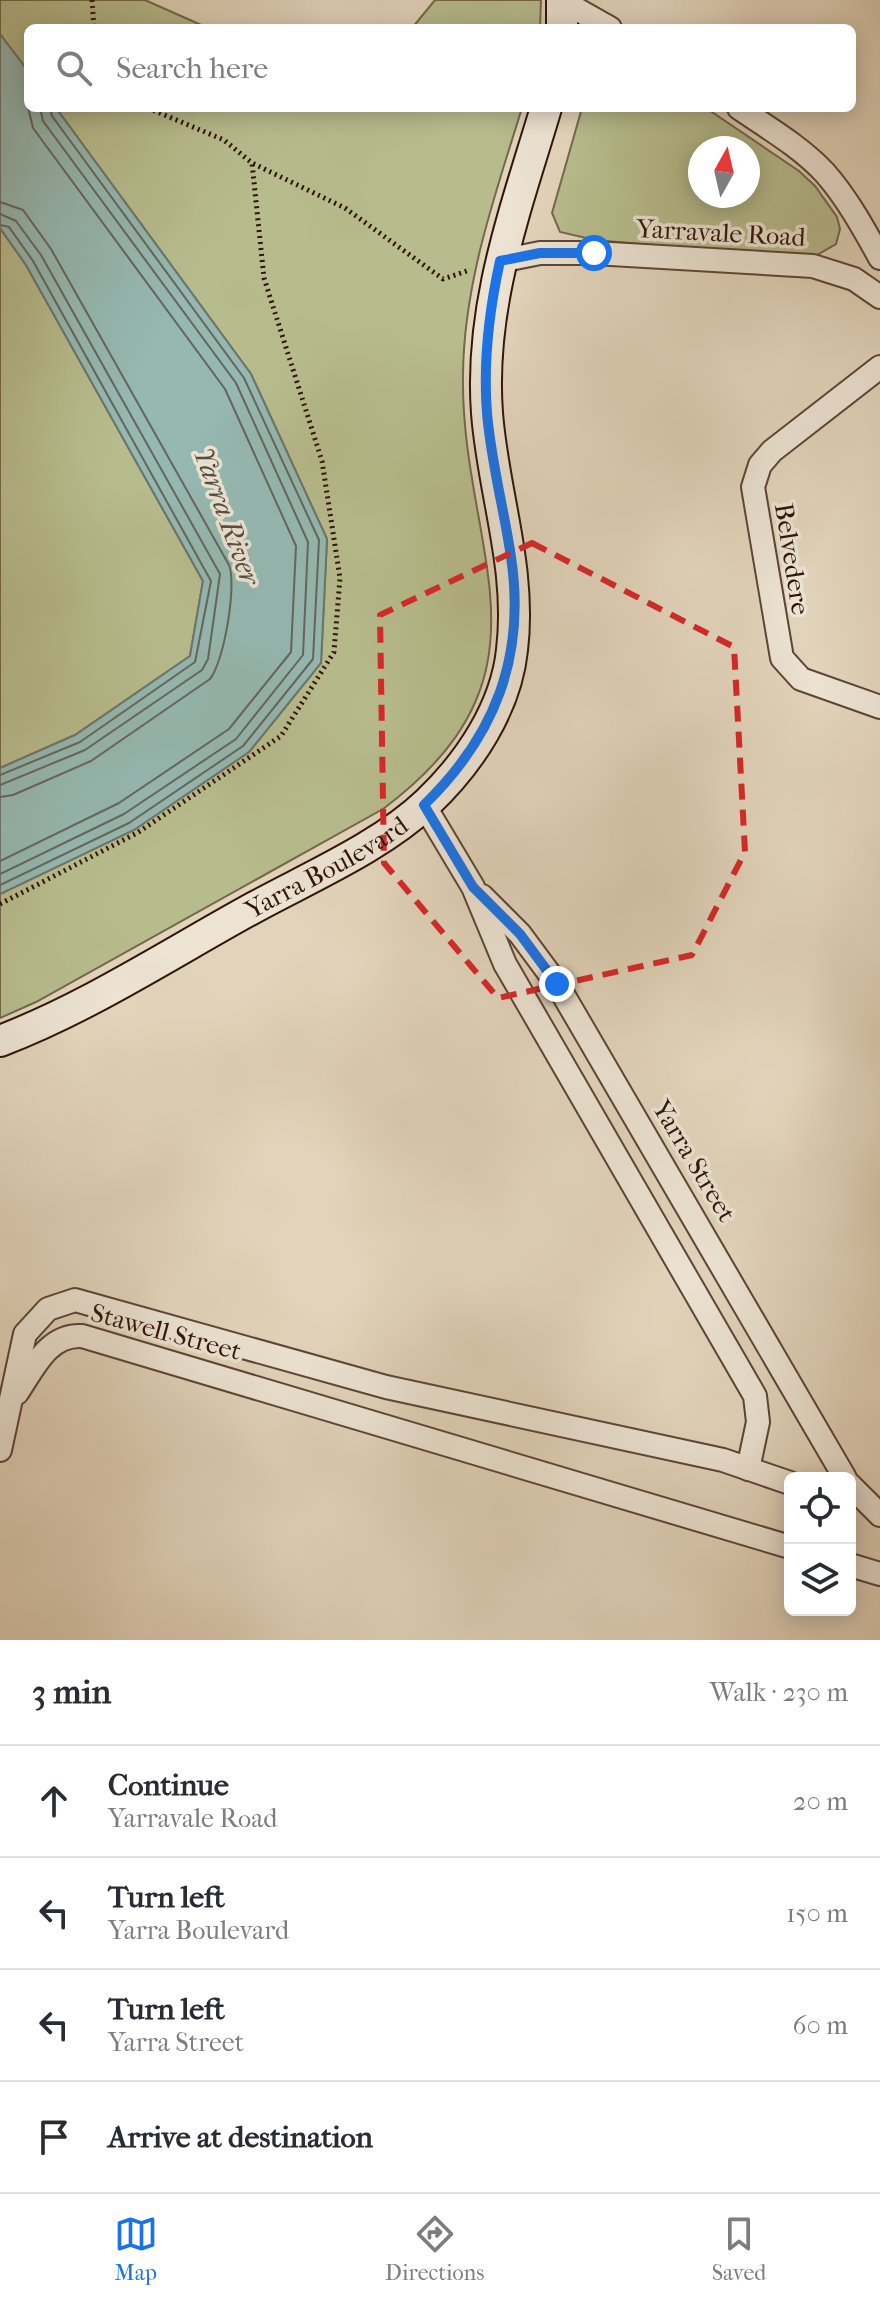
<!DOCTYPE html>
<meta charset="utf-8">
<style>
body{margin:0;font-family:"IM FELL French Canon",serif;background:#f2f2f3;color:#2b2b33}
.controls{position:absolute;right:24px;bottom:24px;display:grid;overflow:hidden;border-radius:12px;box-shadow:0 4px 20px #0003}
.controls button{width:72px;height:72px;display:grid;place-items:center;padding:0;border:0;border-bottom:2px solid #e1e1e2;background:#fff;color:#2b2b33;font:40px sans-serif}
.compass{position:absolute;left:688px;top:136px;width:72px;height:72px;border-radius:50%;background:#fff;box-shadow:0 4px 20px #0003;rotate:8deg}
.stop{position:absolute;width:24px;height:24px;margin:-18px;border:6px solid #1a73e8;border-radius:50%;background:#fff}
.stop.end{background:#1a73e8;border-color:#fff;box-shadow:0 2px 8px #0008}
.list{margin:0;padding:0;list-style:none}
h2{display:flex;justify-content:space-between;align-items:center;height:104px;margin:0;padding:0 32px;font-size:34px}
h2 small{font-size:26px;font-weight:400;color:#7c7c81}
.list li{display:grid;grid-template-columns:52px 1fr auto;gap:24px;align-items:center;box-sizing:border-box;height:112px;padding:0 32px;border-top:2px solid #e1e1e2}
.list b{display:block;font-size:30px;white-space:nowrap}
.list p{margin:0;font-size:26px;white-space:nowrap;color:#7c7c81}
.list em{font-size:26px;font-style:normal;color:#7c7c81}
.icon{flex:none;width:44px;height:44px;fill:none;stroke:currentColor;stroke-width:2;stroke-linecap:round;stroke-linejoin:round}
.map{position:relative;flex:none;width:880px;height:1640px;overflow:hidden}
.search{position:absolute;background:#fff;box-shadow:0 4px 20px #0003;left:24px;right:24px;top:24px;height:88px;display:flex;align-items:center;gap:20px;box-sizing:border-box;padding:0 28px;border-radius:12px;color:#7c7c81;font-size:30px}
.sheet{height:552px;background:#fff}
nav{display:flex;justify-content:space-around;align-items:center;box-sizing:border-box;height:112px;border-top:2px solid #e1e1e2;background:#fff;font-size:22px;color:#7c7c81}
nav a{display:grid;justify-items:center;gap:4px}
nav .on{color:#1a73e8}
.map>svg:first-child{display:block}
</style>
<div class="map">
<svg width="880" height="1640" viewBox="0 0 880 1640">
<rect width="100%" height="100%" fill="#e2d4bb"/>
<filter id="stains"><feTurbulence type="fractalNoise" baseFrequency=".0025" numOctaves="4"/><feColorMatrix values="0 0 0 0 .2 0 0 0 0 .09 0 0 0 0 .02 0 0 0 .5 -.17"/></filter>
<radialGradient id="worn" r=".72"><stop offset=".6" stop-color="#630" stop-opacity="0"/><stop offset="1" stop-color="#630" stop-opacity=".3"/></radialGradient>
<g fill="#b7bc8d" stroke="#74684b" stroke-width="2" fill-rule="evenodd">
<polygon points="0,0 145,0 208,28 28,28 28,71 0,34"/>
<polygon points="435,0 541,0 540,28 412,28"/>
<path d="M56 108H522C495 195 464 282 463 374 460 551 567 671 383 809L36 1002 0 1018V894L134 830 249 752 321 663 327 539 251 374Z"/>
<path d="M582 108H706L799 171 815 186 837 217 840 229 836 244 810 259 595 240 560 232 552 213ZM700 148H748V196H700Z"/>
<polygon points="0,228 26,265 203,581 190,656 75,735 0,768"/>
</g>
<polygon fill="#95b8b1" stroke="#6d766e" stroke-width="2" points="0,34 28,71 28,108 56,108 251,374 327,539 321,663 249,752 134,830 0,894 0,768 75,735 190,656 203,581 26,265 0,228"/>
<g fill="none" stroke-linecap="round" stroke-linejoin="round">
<g stroke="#63665d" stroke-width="2">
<path d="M0 202 23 210 51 249 229 565C237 585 224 662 210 679L91 761 13 795 0 797"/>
<polyline points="0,214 16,221 41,255 220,574 208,659 202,670 85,750 0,785"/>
<polyline points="0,225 9,227 33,261 211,581 195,662 80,742 0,775"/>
<polyline points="0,861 119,803 229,729 291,652 296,546 225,389 33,128 28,107"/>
<polyline points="0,874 124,814 236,739 303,655 308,542 236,383 43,121 40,108"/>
<polyline points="0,885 129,823 243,746 313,659 319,540 244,378 52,116 50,108"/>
</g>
<defs>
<g id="minor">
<polyline points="562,1 610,28"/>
<path d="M739 108C768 128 801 147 825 173 847 198 864 229 880 258"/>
<polyline points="500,261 540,253 594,253 813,266 854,279 880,297"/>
<polyline points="880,367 772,451 760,465 753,487 782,658 801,679 880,707"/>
<polyline points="424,805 473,887 505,964 755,1396 758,1422 748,1469"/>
<polyline points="482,896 520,934 557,984 845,1478"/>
<path d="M17 1393C34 1368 48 1334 82 1336L790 1547"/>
<polyline points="0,1450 25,1334 48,1309 75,1300 386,1387 723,1460 790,1483"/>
<polyline points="850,1485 880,1515"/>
<polyline points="850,1565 880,1574"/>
</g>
<g id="secondary">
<polyline points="562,28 562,0"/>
<path id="s1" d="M0 1041C89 1007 171 953 255 907 310 877 382 846 428 802 469 763 506 708 512 650 522 568 493 493 487 413 479 306 516 209 546 108"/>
</g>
</defs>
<use href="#minor" stroke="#5d4436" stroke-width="26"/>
<use href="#secondary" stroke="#311409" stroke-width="34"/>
<g stroke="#311409" stroke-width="5" stroke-dasharray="2 4" stroke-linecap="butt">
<polyline points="92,0 94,28"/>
<polyline points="148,108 224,140 252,163 345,208 443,279 470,270"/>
<polyline points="0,904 137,833 281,736 334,652 340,578 322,461 264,278 252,163"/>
</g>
<use href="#minor" stroke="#ece3d3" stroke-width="22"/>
<use href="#secondary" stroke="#ece3d3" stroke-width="30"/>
</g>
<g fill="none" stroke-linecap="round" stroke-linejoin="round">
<path stroke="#1a73e8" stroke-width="10" d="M557 984 520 934 473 887 424 805C495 736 526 657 511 557 504 509 491 462 487 413 483 362 489 311 500 261L540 253H594"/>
</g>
<path fill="none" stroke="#d62828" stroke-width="6" stroke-dasharray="16 10" stroke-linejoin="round" d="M532 543 734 647 745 852 692 955 498 998 384 863 380 615Z"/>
<g text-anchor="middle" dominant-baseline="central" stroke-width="7" stroke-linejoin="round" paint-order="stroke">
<g font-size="26" fill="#311409" stroke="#ece3d3">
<text transform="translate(721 233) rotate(3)">Yarravale Road</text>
<text transform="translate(792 559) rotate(81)">Belvedere</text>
<text stroke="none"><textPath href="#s1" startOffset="370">Yarra Boulevard</textPath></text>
<text transform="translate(694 1161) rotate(59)">Yarra Street</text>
<text transform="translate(166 1332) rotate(15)">Stawell Street</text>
</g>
<g font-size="28" font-style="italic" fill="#544d44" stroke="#ece3d3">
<text transform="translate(227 516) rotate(70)">Yarra River</text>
</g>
</g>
<rect width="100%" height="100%" filter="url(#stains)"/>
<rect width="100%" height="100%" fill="url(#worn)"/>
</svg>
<div class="controls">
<button><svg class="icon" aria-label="locate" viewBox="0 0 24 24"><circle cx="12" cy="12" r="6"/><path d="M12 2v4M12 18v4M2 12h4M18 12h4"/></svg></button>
<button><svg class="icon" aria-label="layers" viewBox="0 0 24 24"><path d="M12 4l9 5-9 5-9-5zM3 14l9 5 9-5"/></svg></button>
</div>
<svg class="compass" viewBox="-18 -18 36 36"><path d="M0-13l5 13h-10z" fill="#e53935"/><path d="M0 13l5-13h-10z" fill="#7c7c81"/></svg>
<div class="stop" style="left:594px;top:253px"></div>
<div class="stop end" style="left:557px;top:984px"></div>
<div class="search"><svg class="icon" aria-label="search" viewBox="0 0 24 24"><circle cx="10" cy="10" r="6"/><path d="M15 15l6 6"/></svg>Search here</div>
</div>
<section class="sheet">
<h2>3 min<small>Walk · 230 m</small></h2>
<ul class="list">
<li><svg class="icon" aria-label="ahead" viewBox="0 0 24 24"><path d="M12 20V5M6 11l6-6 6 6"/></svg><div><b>Continue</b><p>Yarravale Road</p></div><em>20 m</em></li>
<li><svg class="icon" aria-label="left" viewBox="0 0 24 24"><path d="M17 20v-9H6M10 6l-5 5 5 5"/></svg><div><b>Turn left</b><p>Yarra Boulevard</p></div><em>150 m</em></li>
<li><svg class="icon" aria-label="left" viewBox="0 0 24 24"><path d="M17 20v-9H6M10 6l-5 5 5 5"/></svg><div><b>Turn left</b><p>Yarra Street</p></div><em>60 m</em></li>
<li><svg class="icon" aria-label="arrive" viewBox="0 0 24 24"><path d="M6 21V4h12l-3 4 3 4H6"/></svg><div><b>Arrive at destination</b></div></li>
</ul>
</section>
<nav>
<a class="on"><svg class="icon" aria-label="map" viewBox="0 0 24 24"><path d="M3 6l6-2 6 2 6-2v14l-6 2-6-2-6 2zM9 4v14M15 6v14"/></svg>Map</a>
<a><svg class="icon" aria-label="directions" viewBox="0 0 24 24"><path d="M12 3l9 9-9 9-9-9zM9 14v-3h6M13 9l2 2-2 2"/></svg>Directions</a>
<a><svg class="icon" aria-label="saved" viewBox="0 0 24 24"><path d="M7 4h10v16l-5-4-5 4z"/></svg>Saved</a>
</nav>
